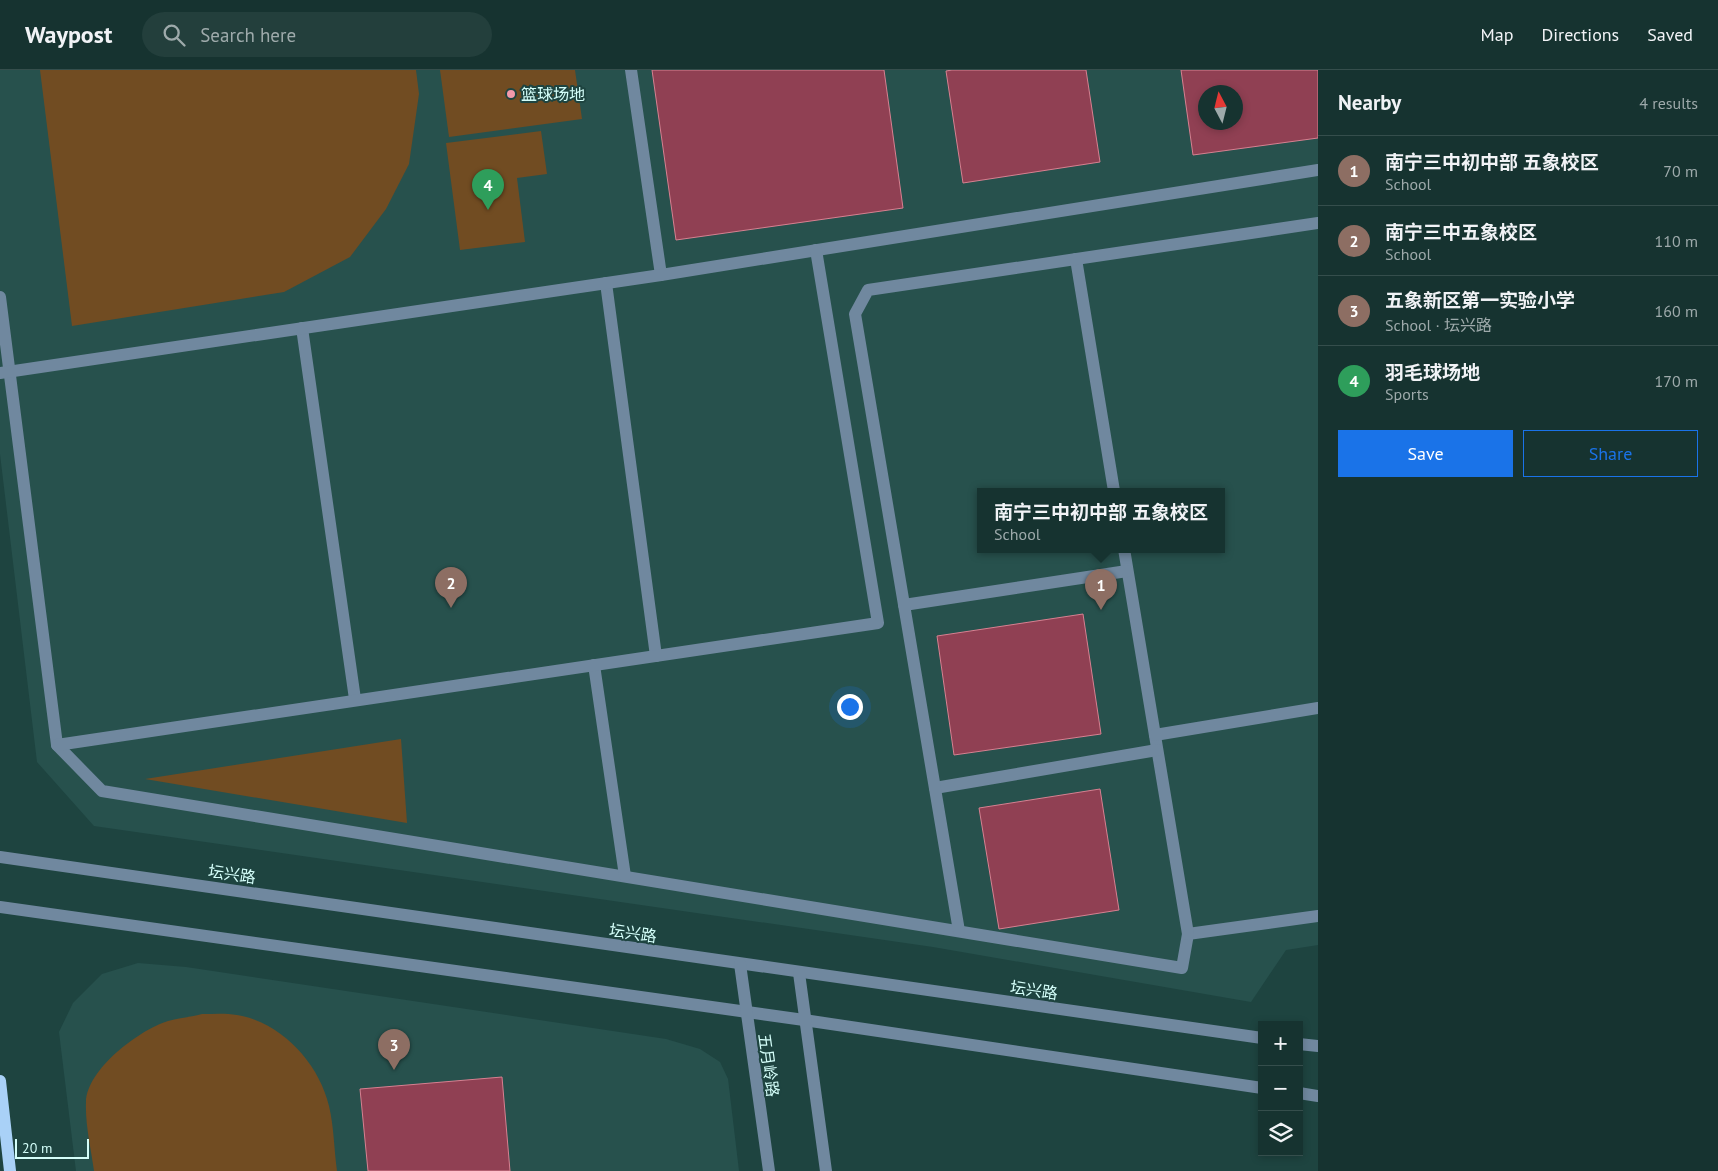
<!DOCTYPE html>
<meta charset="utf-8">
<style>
body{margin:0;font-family:"PT Sans","Noto Sans SC",sans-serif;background:#233f3c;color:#f1f3f6}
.controls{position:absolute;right:15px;bottom:15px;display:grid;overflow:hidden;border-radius:0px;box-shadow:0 2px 8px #0003}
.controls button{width:45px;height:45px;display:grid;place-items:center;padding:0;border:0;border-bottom:1px solid #354e4c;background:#163330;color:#f1f3f6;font:25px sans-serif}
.compass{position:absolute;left:1198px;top:15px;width:45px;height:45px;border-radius:50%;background:#163330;box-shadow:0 2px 8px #0003;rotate:353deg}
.scale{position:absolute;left:15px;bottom:12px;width:74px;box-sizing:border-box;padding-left:5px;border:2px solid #d4fef9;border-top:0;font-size:14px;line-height:18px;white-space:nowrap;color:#d4fef9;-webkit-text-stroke:4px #1e4440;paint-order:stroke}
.you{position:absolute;left:849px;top:636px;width:18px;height:18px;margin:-12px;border:4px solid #fff;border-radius:50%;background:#1a73e8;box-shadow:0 0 0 8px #1a73e833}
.badge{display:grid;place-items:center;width:32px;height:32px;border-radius:50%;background:#1a73e8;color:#fff;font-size:16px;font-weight:700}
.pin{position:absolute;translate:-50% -41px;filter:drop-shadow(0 1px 2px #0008)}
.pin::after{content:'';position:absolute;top:26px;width:18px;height:15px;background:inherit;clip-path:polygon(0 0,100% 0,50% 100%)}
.popup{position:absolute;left:977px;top:418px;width:248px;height:65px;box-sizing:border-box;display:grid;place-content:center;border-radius:0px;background:#163330;filter:drop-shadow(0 1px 4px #0005);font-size:16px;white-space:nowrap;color:#9eaaab}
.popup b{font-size:19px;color:#f1f3f6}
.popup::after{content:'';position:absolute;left:50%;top:100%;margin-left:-10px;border:10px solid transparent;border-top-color:#163330}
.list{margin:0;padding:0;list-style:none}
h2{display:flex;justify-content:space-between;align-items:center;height:65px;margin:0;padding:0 20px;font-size:21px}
h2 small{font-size:16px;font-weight:400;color:#9eaaab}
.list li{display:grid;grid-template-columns:32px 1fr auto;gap:15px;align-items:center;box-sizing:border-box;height:70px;padding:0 20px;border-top:1px solid #354e4c}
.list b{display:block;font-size:19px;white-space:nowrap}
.list p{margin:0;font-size:16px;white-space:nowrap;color:#9eaaab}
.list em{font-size:16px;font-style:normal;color:#9eaaab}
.actions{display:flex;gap:10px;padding:15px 20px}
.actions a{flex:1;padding:11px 0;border:1px solid #1a73e8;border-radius:0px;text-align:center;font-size:18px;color:#1a73e8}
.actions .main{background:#1a73e8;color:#fff}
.icon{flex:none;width:28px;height:28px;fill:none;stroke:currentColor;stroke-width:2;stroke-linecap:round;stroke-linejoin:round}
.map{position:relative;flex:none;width:1318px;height:1101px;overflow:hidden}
header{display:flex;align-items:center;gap:30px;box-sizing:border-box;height:70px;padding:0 25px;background:#163330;border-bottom:1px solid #354e4c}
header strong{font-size:24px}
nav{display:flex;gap:28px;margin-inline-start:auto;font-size:18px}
.search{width:350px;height:45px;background:#233f3c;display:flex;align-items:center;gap:12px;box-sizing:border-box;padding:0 18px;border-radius:28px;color:#9eaaab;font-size:19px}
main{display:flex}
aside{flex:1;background:#163330}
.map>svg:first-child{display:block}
</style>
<header>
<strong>Waypost</strong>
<div class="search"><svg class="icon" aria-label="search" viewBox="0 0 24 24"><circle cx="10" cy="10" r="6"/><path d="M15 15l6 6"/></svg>Search here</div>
<nav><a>Map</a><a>Directions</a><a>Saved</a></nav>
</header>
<main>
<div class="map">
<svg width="1318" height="1101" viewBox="0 0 1318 1101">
<rect width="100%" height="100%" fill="#1e4440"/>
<g fill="#27514d" fill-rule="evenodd">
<path d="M0 0H1318V875L1286 880 1251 932 933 877 94 756 37 692 0 384ZM1206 22H1236V52H1206ZM981 421H1221V479H981Z"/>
<polygon points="138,893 186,897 666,969 700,979 720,992 728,1009 739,1101 76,1101 59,962 73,933 102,904"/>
</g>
<g fill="#714c22">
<polygon points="40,0 416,0 419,24 409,94 386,139 350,187 284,222 72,256"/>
<polygon points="440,0 575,0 582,49 449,67"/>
<polygon points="541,61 547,104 517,108 525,172 460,180 446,73"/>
<polygon points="401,669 407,753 145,709"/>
<path d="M202 944C213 944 226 943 237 945 281 952 319 993 329 1036 334 1057 334 1080 337 1101H94C91 1079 85 1054 86 1032 87 999 139 960 168 951 179 948 191 947 202 944Z"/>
</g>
<g fill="#904053" stroke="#d78091" fill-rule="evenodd">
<polygon points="652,0 884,0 903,138 676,170"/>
<polygon points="952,0 1086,0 1100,92 963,113 946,1"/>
<path d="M1181 0H1318V68L1193 85ZM1206 22H1236V52H1206Z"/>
<polygon points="1083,544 1101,664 954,685 937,566"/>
<polygon points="1100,719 1119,840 999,859 979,738"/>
<polygon points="502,1007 510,1101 368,1101 360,1019"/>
</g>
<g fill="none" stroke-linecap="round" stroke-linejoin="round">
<g stroke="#70889f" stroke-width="12">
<polyline points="631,0 661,205"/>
<polyline points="1076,189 1114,421"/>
<polyline points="606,213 656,586"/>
<polyline points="0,227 57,675 102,721 1182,898 1188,864 1318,846"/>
<polyline points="302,258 355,629"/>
<polyline points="0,303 661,205 1318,100"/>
<polyline points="1124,479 1188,864"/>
<polyline points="904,535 1127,501"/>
<polyline points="594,595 625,806"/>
<polyline points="1155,665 1318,638"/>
<polyline points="57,675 878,553 816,180"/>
<polyline points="935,718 1157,680"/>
<polyline points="0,787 1262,968"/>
<polyline points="0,837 804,950 1262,1018"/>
<polyline points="959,861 855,244 868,220 1318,153"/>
<polyline points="740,894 769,1101"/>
<polyline points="799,903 826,1101"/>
<polyline points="1299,974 1318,976"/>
<polyline points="1299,1023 1318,1026"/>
</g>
<polyline stroke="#a9d1f7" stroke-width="12" points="0,1011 10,1101"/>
</g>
<circle fill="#f39aab" stroke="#1e4440" stroke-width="2" cx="511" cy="24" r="5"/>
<g text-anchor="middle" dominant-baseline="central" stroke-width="4" stroke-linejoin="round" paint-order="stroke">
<g font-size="16" fill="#d4fef9" stroke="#1e4440" text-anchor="start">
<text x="521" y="24">篮球场地</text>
</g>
<g font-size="16" fill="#d4fef9" stroke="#1e4440">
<text transform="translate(232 804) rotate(8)">坛兴路</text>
<text transform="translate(633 863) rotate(8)">坛兴路</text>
<text transform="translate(1034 920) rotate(8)">坛兴路</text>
<text transform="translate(769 995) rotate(82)">五月岭路</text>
</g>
</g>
</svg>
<div class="controls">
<button>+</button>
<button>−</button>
<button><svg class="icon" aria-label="layers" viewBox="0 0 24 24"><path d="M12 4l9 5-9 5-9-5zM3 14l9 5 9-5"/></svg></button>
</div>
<svg class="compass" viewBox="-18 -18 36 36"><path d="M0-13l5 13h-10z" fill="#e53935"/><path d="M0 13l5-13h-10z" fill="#9eaaab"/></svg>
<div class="scale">20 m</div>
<div class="you"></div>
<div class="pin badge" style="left:1101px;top:540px;background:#8d6e63">1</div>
<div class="popup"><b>南宁三中初中部 五象校区</b>School</div>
<div class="pin badge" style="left:451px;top:538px;background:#8d6e63">2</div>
<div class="pin badge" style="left:394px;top:1000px;background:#8d6e63">3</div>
<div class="pin badge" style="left:488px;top:140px;background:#2e9e5b">4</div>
</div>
<aside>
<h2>Nearby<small>4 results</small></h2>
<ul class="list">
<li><span class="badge" style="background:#8d6e63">1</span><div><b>南宁三中初中部 五象校区</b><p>School</p></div><em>70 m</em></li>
<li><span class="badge" style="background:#8d6e63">2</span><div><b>南宁三中五象校区</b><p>School</p></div><em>110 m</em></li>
<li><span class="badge" style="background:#8d6e63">3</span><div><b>五象新区第一实验小学</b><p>School · 坛兴路</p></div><em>160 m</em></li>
<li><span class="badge" style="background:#2e9e5b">4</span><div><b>羽毛球场地</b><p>Sports</p></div><em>170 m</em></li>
</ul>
<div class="actions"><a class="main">Save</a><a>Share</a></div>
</aside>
</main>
